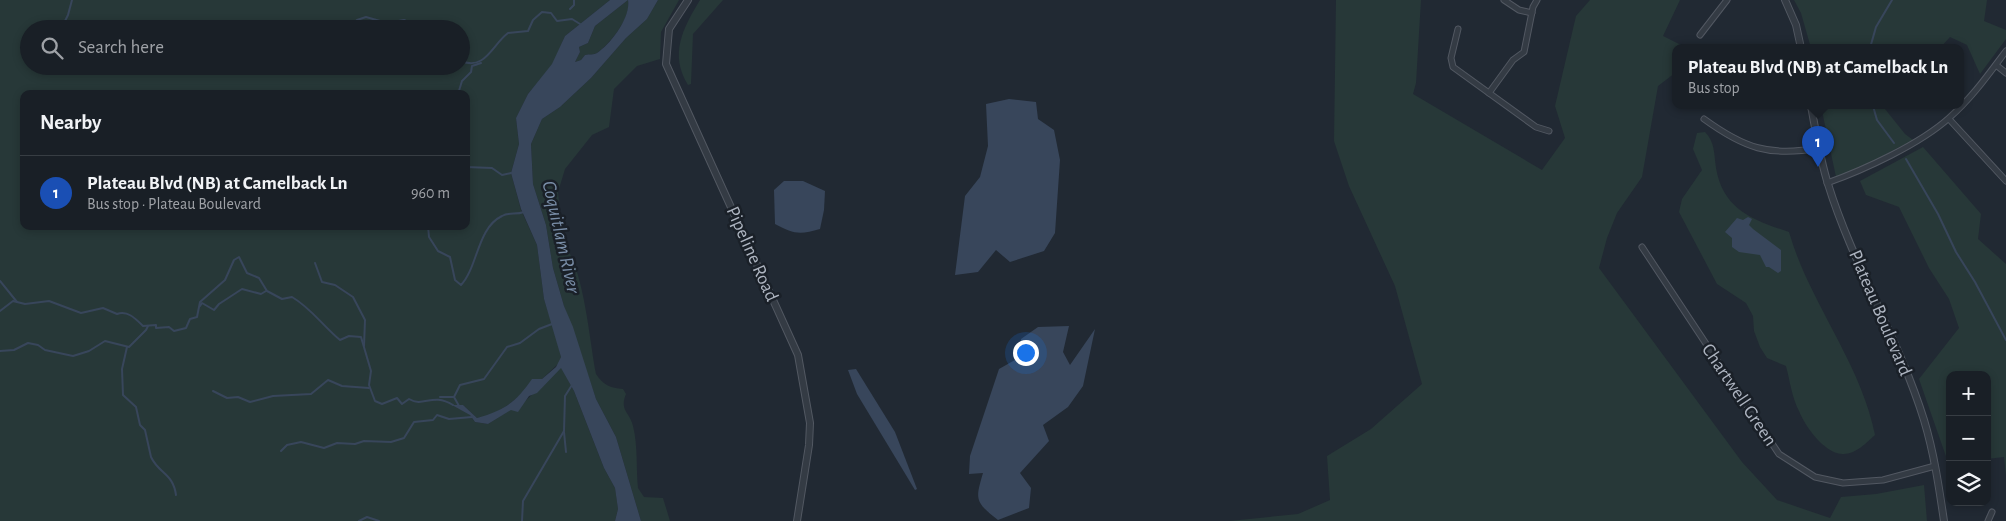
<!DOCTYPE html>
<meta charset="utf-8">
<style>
body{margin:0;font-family:"Alegreya Sans",sans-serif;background:#22272e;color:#f1f3f6}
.controls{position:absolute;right:15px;bottom:15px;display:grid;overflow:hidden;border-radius:10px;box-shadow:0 2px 8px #0003}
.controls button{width:45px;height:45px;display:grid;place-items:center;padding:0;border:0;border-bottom:1px solid #373d43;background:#191f26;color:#f1f3f6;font:25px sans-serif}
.you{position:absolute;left:1025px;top:352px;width:18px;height:18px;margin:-12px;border:4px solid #fff;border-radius:50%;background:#1a73e8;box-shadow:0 0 0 8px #1a73e833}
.badge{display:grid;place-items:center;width:32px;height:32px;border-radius:50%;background:#db2777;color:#fff;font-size:16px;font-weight:700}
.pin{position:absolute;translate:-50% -41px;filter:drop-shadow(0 1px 2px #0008)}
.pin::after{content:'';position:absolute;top:26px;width:18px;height:15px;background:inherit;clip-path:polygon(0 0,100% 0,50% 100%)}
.popup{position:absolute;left:1672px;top:44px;width:292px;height:65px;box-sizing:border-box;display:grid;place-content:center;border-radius:10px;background:#191f26;filter:drop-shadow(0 1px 4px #0005);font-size:16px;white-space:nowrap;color:#9fa2a7}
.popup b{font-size:19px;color:#f1f3f6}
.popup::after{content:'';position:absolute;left:50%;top:100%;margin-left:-10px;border:10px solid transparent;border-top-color:#191f26}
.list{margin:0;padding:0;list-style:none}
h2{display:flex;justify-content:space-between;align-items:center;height:65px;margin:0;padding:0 20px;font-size:21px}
h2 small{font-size:16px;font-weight:400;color:#9fa2a7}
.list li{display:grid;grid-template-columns:32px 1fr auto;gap:15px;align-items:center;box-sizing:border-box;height:75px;padding:0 20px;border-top:1px solid #373d43}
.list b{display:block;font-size:19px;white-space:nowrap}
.list p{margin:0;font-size:16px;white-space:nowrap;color:#9fa2a7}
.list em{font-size:16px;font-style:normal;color:#9fa2a7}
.icon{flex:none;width:28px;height:28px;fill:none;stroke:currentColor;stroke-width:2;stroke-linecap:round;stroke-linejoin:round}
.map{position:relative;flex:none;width:2006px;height:521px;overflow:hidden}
.search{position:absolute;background:#191f26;box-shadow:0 2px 8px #0003;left:20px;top:20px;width:450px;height:55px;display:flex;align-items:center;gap:12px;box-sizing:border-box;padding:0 18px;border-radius:28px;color:#9fa2a7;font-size:19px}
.panel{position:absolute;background:#191f26;box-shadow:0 2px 8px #0003;left:20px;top:90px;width:450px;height:140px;border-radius:10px}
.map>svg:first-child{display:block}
</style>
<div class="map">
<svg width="2006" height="521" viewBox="0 0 2006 521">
<rect width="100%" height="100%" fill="#212933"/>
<g fill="#273838" fill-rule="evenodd">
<path d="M0 0H610L565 36 553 64 528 94 516 118 519 144 511 173 521 210 537 245 544 299 558 343 561 357 559 363 542 379 527 386 524 392 508 405 490 416 477 418 463 405 475 422 488 424 511 409 519 407 561 367 574 391 604 468 615 488 618 509 615 521H0ZM29 29H461V66H29ZM24 94H466V226H24Z"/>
<path d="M628 0C632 16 611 43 597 53 594 55 589 54 585 55L581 60 575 62 580 52 579 47 588 43 595 26Z"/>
<path d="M658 0H679L661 32 660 59 637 66 614 89 609 127 592 135 565 169 558 192 562 233 560 239C584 263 589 339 596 374 603 385 610 388 623 389L626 394C619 411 630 412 633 426 638 446 636 468 638 488L644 497 663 498 670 521H641L616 437 596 399 564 306 553 268 546 225 533 184 531 144 542 119 560 107 591 78 626 38 647 19Z"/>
<path d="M700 0H723L693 34 691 84 688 85C669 54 683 28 700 0Z"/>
<polygon points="1336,0 1421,0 1416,83 1413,94 1542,170 1565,138 1555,106 1576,16 1590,0 1680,0 1663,36 1687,48 1676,48 1675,73 1658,86 1642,177 1617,213 1607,238 1599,268 1742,462 1777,500 1830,518 1841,497 1876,494 1924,485 1927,521 1229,521 1298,514 1330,500 1327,456 1371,429 1422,384 1395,286 1349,186 1334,141"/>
<polygon points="1794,0 1987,0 1984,21 2006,30 2006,39 1980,74 1967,45 1950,37 1940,48 1811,48 1801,13"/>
<polygon points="1821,106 1887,106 1885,109 1905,134 1913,140 1852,172 1836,177"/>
<path d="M1705 132C1715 142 1714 154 1716 168 1723 209 1752 220 1789 232 1809 302 1861 363 1875 435 1866 443 1855 455 1842 454 1824 453 1805 426 1799 411 1792 398 1790 381 1786 366L1767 358 1760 347 1754 331 1753 316 1746 303 1717 284 1679 212 1682 199 1702 170 1693 149 1697 133Z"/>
<polygon points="1923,147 1981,214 1978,239 2006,264 2006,476 2004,457 1987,459 1987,375 1950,375 1949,465 1919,379 1959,328 1949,299 1929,268 1899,207 1866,195 1860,181"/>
</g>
<g fill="#38465b" fill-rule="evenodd">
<path d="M610 0H658L647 19 626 38 591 78 560 107 542 119 531 144 533 184 546 225 553 268 564 306 573 327 596 399 616 437 641 521H615L618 509 615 488 604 468 574 391 561 368 537 393 529 396 518 412 511 410 488 424 475 422 470 415 452 405H463L477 418C505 410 516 402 532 379H542L556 367 561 357 544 299 537 245 521 209 511 173 519 144 516 118 528 94 552 64 565 36ZM628 0C631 17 611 44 597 53 594 55 589 54 585 55L581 60 575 62 580 52 579 47 588 43 595 26Z"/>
<polygon points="1009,99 1036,102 1038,119 1054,130 1060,160 1055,233 1044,251 1010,262 996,250 978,272 955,275 965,196 980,177 988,146 986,104"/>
<path d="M784 181H803L825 191 824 210 820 229C800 235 793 234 775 224L774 190Z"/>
<polygon points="1748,217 1752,219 1749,225 1753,229 1781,250 1781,271 1778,273 1769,267 1766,267 1760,255 1739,252 1732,247 1732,238 1725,232 1737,218 1743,220"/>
<path d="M1069 326 1063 352 1070 365 1095 329 1083 386 1068 407 1043 425 1049 441 1020 473 1031 488 1029 508 998 520C975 502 975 500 983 473L969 474 970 456 999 369 1020 357 1021 339 1038 327Z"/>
<polygon points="856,369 895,432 917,489 915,490 857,394 848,370"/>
</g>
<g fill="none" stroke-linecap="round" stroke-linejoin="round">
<g stroke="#38465b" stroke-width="2">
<polyline points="570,9 574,5 574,0"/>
<polyline points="61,29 68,15 72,0"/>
<polyline points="305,29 306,29"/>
<polyline points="313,29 350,26 357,20 366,17 387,23 404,20 410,23 419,22 432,29"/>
<polyline points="1870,48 1876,27 1892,0"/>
<path d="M461 61C485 71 492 45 508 33L528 31 533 20 542 12 551 13 557 21 572 19 580 24"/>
<polyline points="458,94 462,81 471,72 472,66 481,63"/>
<polyline points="1873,106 1877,120 1894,143"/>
<polyline points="1906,159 1938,214 1956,252 1975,282 2006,340"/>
<polyline points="466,167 492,168 502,175 511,173"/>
<path d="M428 226 429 237 438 251 450 257 455 280 461 285C478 267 477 228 502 216 509 212 516 215 524 212"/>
<polyline points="315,263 322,282 335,285 353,297 365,320 364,346"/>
<polyline points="0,281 17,302"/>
<polyline points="200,306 202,303 214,310 219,304 242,289 261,294 266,291"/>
<path d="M0 311 13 301 25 304 49 301 81 313 103 308 117 314C127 310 135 318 143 326L156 325V328L169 327 174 331 186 328 190 319 197 317 200 302 225 280 234 260 239 257 247 273 259 278 267 291 282 299 292 297C311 308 323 326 340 340L349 336 361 337 371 371 369 385 375 401 382 404 397 398 402 404 409 399C424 408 432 392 453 405"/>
<path d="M127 347 122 369 123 395 136 407 140 425 145 430 151 457C159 474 173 473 176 495"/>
<polyline points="0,351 14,350 28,343 38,345 45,350 73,356 89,351 105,341 129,347 146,330 148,326"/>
<polyline points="213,391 227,398 238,397 250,402 273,396 311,394 328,380 342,386 369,388"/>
<polyline points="440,397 454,397 459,406"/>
<polyline points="454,397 460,385 484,379 507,347 520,343 539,329 552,324"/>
<polyline points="564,432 566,452"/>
<polyline points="281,451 287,445 301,442 324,448 337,443 355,444 364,441 391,442 404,438 414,422 433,420 437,415 449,419 472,417"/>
<polyline points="359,521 367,517 379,521"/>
<polyline points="522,521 523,501 564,431 565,396 572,385"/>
</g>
<defs>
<g id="minor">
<polyline points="1504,0 1519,10 1532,13"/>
<polyline points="1458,29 1451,58 1453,67 1536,127 1549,131"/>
<polyline points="1700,35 1727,0"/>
<polyline points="1996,65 2006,73"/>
<polyline points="1489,93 1513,60 1524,52 1533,7 1537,0"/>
<path d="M1704 119C1744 148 1769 157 1819 148"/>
<polyline points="1949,119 2006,181"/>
<path d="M1827 183C1864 170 1920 144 1949 118 1971 99 1988 75 2006 51"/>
<polyline points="1642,247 1779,454 1815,477 1843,483 1883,480 1935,466"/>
<polyline points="1988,521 1992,512"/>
</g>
<g id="tertiary">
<polyline points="688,0 669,29 666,64 798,355 810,423 809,445 797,521"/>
<polyline points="1785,0 1796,25 1801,48"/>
<path d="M1811 106C1816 132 1820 159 1828 184 1853 265 1899 339 1924 420 1934 453 1939 487 1944 521"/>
</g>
</defs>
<use href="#minor" stroke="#525862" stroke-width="7"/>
<use href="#tertiary" stroke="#525862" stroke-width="8"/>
<use href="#minor" stroke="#343b44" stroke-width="5"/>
<use href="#tertiary" stroke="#343b44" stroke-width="6"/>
</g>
<g text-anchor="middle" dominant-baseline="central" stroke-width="5" stroke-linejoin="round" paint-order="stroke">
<g font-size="19" fill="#aeb5c1" stroke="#1a2028">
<text transform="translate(752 254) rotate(66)">Pipeline Road</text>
<text transform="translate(1880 313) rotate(67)">Plateau Boulevard</text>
<text transform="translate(1739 395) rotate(56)">Chartwell Green</text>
</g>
<g font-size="20" font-style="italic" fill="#798da7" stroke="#1a2028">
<text transform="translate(561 237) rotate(77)">Coquitlam River</text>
</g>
</g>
</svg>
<div class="controls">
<button>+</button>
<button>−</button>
<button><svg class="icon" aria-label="layers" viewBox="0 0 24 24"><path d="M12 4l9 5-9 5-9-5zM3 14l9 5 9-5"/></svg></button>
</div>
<div class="you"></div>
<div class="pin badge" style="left:1818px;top:167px;background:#1a4fb4">1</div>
<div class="popup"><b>Plateau Blvd (NB) at Camelback Ln</b>Bus stop</div>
<div class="search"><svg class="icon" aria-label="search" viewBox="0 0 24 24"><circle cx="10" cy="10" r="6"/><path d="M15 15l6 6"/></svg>Search here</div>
<section class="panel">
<h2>Nearby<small></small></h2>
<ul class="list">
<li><span class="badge" style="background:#1a4fb4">1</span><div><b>Plateau Blvd (NB) at Camelback Ln</b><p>Bus stop · Plateau Boulevard</p></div><em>960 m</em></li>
</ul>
</section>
</div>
